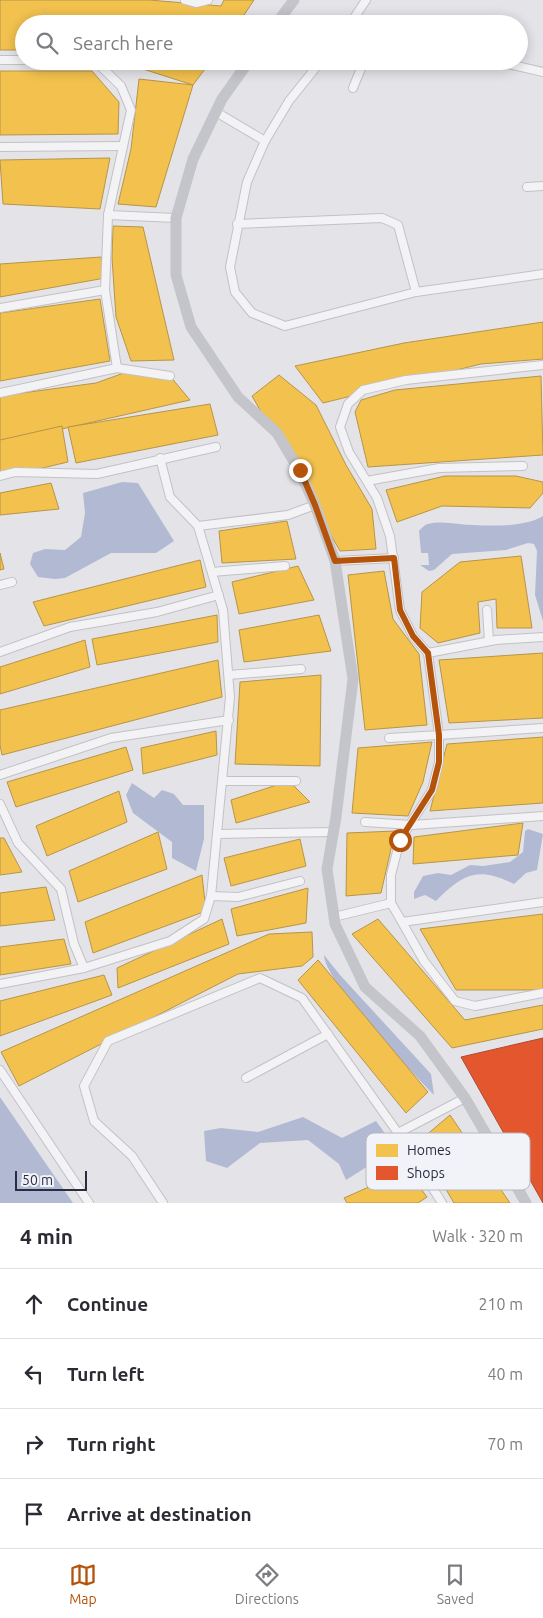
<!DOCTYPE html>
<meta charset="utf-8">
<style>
body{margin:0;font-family:Ubuntu,sans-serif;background:#f7f7f7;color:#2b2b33}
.scale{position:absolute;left:15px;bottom:12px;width:72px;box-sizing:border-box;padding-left:5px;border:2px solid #2a2d42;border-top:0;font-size:14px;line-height:18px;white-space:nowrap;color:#2a2d42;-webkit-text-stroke:4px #f2f3f8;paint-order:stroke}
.stop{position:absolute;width:15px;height:15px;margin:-11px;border:4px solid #b45309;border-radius:50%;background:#fff}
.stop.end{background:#b45309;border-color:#fff;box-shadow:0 1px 5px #0008}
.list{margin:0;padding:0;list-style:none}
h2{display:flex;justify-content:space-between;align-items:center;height:65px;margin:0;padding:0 20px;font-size:21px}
h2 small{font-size:16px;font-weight:400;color:#7c7c81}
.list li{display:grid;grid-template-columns:32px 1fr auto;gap:15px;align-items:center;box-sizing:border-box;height:70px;padding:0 20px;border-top:1px solid #e1e1e2}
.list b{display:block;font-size:19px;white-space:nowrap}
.list em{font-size:16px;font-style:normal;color:#7c7c81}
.icon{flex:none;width:28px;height:28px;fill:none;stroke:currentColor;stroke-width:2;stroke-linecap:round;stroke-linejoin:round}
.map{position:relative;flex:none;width:543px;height:1203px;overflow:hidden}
.search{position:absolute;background:#fff;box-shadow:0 2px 12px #0003;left:15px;right:15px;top:15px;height:55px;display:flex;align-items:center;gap:12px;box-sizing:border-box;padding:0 18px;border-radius:28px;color:#7c7c81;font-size:19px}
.sheet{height:345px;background:#fff}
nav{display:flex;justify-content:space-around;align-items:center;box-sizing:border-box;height:70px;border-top:1px solid #e1e1e2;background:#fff;font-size:14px;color:#7c7c81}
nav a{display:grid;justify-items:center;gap:2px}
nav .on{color:#b45309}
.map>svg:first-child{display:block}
</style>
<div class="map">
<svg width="543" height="1203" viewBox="0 0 543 1203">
<rect width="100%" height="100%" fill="#e4e4e8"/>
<g fill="#b2bad3">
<polygon points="122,482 138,483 174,541 156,553 111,553 65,578 55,579 38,577 30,564 33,553 45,549 65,550 81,537 85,513 83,493"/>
<path d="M543 516V621L535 595 537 551 534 544 528 543 506 550 452 554 434 570 429 571 420 565H429L428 553H421L419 531C422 528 424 525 428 524 443 520 459 525 474 525 494 526 525 527 543 516Z"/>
<polygon points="132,783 154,798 162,790 174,794 183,805 204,805 204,839 196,871 172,858 172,842 133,813 126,795"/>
<path d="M528 829 543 834 537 870 526 873 514 884C477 866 463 874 436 901L425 895 414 899V892L423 876 438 873 451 875 470 865 483 866 510 862 523 852 525 831Z"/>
<path d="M324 955 340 975 431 1074 434 1095C412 1072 324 981 324 955Z"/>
<polygon points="0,1097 73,1203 0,1203"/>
<polygon points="303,1117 342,1138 376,1121 400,1154 373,1163 346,1180 339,1164 308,1140 260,1143 227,1168 206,1161 204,1131 221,1128 258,1132"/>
</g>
<g fill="#f2c14e" stroke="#b6954a">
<polygon points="0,0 149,0 221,6 224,0 254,0 238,24 24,24 24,50 0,50"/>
<polygon points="118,61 211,61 193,85"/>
<polygon points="0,71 92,71 119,102 118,134 0,135"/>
<polygon points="139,79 193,85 156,207 118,204 131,149"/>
<polygon points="110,158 100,209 3,204 0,160"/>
<polygon points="113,226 143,227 174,360 131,361 116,317 112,258"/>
<polygon points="101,257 105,278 0,297 0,264"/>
<polygon points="100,299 110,361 0,381 0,313"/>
<polygon points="543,322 543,359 481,364 323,403 295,366 404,343"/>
<polygon points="132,370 170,376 190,400 0,443 0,396 96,383"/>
<polygon points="279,375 316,405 346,465 372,509 376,549 340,551 252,396"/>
<polygon points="541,376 543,455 368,467 355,412 361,400 395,390"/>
<polygon points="210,404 218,435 76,463 68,427"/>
<polygon points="62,426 68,462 0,478 0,440"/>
<polygon points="445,476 516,476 543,482 543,493 530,508 442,506 397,522 386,490"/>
<polygon points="51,483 59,509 0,515 0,493"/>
<polygon points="287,521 296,559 222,563 219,531"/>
<polygon points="0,553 4,569 0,570"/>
<polygon points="521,556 532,628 497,628 496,599 478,602 480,633 438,643 420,628 422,592 460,562"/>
<polygon points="200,560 206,587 44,626 33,602"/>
<polygon points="298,566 314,600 239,614 232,582"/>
<polygon points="384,571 393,619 419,654 427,725 365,730 348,575"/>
<polygon points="217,615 218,642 97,665 92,639"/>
<polygon points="319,615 331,651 244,662 239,630"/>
<polygon points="85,640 90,667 0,694 0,667"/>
<polygon points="543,653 543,718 449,723 439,660"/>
<polygon points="218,660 222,697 2,755 0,745 0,710"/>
<polygon points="321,675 320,766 235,764 240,682"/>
<polygon points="216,731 217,755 143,774 141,748"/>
<polygon points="543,737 543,803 430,811 447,744"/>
<polygon points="432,742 423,782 408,816 352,813 358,748"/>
<polygon points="126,747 133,770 16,807 7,782"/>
<polygon points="289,781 310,802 236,823 231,800"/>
<polygon points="119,791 127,822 47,856 36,826"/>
<polygon points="523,823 518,855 413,864 414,837"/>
<polygon points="395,831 381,893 346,896 347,833"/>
<polygon points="158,832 167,869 78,902 69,871"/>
<polygon points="0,838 4,838 22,872 0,875"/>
<polygon points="300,839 306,866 231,886 224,858"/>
<polygon points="202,875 206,911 93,953 85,922"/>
<polygon points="46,887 55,920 0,926 0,893"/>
<polygon points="308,888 306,923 237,936 231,909"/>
<polygon points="543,914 543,990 456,990 420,929"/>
<polygon points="222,919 229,944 118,988 117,968"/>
<polygon points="378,919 465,1020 543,1005 543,1029 452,1048 352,934"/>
<polygon points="312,932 313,957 302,966 238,974 19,1086 1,1052 269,934"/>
<polygon points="64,939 71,964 0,975 0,947"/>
<polygon points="318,960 428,1092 406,1113 298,980"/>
<polygon points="104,975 112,995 0,1036 0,1001"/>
<polygon points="450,1115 510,1203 454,1203 418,1142"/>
<polygon points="407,1170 427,1197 418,1203 347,1203 344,1198"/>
</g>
<polygon fill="#e4572e" stroke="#ac4a34" points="543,1038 543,1203 461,1057"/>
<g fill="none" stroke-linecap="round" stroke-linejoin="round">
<defs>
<g id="street">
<polyline points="185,0 196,3 208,0"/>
<polyline points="350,24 366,0"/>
<polyline points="0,60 24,60"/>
<polyline points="95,61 121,86 131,110 108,215 176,218"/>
<polyline points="442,61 458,64 508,64 543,72"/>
<polyline points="353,88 364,61"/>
<polyline points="216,112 265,141 247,182 230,267 235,292 252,313 285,326 416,292 398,225 382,218 237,224"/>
<polyline points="265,141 289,101 321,61"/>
<polyline points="0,147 123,146"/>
<polyline points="527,187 543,186"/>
<polyline points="108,215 105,290 117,368"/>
<polyline points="416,292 543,274"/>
<polyline points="0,308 105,290"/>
<polyline points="0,393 117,368 170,376"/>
<polyline points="0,476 15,472 97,474 216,447"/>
<polyline points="367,481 439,468 523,466"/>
<polyline points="198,526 288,515 315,505"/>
<polyline points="335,561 394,558"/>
<polyline points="212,572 285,566"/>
<polyline points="0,585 12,582"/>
<polyline points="487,610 489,641"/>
<polyline points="0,652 70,627 157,612 219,595"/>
<polyline points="428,653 413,636 400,610 390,536 377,498 349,452 340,427 348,404 363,390 406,380 543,365"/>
<polyline points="229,675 301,669"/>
<polyline points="389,738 439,735 428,653 496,640 543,637"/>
<polyline points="0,775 111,738 229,720"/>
<polyline points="223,781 296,781"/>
<polyline points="0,804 18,843 61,889 74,944 84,968"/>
<polyline points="365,822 412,825 543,816"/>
<polyline points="217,834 334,832"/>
<polyline points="211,896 238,897 300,881"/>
<polyline points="543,902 402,922 424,961 455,1001 475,1006 543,993"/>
<polyline points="391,903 391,875 400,840 432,790 439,762 439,735 543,728"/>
<polyline points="334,917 391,903 402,922"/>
<polyline points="0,984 84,968 170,941 204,919 211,896 230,697 223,610 198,526 170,497 160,458"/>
<polyline points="0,1070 89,1203"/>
<polyline points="246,1078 328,1034"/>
<polyline points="398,1133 465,1098"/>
<polyline points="163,1203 132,1156 94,1121 84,1086 108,1041 260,978 302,998 398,1133 442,1203"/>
</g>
</defs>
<use href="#street" stroke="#c2c2c6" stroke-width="10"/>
<use href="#street" stroke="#f3f3f6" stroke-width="8"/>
<g stroke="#c4c5ca" stroke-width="11">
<polyline points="276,24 294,0"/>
<polyline points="249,61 222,99 193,159 176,218 176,275 191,327 238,397 277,433 299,470 315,505 335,561 353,679 336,817 327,869 335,924 365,987 420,1036 465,1098 526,1203"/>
</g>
</g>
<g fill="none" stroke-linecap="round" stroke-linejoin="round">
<polyline stroke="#b45309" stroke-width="6" points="300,470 315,505 335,561 394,558 400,610 413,636 428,653 439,735 439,762 432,790 400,840"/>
</g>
<rect x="366" y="1133" width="164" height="57" rx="8" fill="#f2f3f8" stroke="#b6b8c1" stroke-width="1"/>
<rect x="376" y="1144" width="22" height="13" fill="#f2c14e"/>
<rect x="376" y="1166" width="22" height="14" fill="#e4572e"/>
<g font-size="14" fill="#2a2d42">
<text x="407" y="1155">Homes</text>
<text x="407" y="1178">Shops</text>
</g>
</svg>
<div class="scale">50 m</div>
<div class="stop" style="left:400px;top:840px"></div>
<div class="stop end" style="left:300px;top:470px"></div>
<div class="search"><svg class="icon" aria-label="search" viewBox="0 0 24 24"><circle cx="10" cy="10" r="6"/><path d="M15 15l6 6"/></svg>Search here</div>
</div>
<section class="sheet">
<h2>4 min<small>Walk · 320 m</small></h2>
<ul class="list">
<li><svg class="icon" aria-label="ahead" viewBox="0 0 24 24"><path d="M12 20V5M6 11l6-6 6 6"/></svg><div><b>Continue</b></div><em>210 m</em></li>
<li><svg class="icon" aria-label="left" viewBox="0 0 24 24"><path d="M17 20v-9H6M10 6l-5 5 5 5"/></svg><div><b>Turn left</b></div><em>40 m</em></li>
<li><svg class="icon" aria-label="right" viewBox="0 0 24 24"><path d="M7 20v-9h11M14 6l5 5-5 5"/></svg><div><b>Turn right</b></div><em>70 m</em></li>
<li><svg class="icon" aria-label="arrive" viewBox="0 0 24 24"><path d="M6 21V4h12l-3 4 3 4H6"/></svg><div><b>Arrive at destination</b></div></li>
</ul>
</section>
<nav>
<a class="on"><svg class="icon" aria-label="map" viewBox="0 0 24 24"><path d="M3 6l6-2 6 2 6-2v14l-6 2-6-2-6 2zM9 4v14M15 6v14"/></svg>Map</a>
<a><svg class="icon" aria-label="directions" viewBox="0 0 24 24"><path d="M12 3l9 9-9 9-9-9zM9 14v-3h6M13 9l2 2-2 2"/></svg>Directions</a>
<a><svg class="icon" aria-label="saved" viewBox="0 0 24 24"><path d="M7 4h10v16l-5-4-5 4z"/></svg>Saved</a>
</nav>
